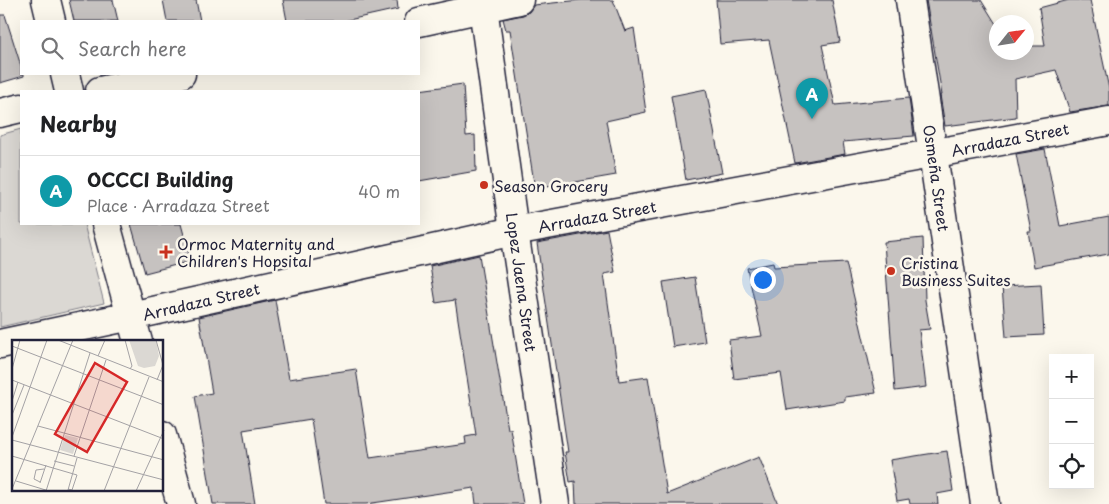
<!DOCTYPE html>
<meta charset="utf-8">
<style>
body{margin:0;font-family:"Playpen Sans",sans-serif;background:#f2f2f2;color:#202124}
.controls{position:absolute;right:15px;bottom:15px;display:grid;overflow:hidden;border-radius:0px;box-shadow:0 5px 20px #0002}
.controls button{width:45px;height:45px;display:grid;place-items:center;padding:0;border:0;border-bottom:1px solid #e0e0e0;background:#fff;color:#202124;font:25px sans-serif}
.compass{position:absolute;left:989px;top:15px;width:45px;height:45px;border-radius:50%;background:#fff;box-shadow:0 5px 20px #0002;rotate:60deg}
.you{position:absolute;left:762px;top:279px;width:18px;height:18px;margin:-12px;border:4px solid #fff;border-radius:50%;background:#1a73e8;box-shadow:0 0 0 8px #1a73e833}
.badge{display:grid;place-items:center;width:32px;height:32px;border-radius:50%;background:#1a73e8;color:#fff;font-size:16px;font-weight:700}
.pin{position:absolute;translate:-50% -41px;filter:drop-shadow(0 1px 2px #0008)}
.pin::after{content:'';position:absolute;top:26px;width:18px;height:15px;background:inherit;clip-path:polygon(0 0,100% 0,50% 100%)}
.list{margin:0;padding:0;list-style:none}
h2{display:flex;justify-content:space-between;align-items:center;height:65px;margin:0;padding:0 20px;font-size:21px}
h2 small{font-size:16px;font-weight:400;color:#757577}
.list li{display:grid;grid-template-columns:32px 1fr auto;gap:15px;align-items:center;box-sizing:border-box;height:70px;padding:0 20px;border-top:1px solid #e0e0e0}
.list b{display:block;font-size:19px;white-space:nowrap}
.list p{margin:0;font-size:16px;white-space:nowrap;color:#757577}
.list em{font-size:16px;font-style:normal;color:#757577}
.icon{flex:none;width:28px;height:28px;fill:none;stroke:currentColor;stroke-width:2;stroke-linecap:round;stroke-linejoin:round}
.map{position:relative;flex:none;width:1109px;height:504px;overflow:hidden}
.search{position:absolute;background:#fff;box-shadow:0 5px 20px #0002;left:20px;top:20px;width:400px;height:55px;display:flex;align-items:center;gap:12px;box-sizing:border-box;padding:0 18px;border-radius:0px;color:#757577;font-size:19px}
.panel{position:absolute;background:#fff;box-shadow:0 5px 20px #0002;left:20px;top:90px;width:400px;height:135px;border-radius:0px}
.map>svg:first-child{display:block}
</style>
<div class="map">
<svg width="1109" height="504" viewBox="0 0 1109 504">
<rect width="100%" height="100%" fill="#fbf7ec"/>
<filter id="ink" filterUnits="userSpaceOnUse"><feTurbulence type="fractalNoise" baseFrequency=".02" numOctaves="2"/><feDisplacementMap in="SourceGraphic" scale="10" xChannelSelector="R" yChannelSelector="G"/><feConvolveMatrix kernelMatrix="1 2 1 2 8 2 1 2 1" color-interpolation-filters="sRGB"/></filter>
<g filter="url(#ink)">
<polygon fill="#dbd8d3" stroke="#7e7d87" points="21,129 21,224 84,224 104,303 0,327 0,135"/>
<g fill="#c6c2c0" stroke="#22223b">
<polygon points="69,0 113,0 118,21 74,21"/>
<polygon points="163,0 196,0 200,21 167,21"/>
<polygon points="283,0 397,0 398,9 344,21 287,21"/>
<polygon points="581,0 613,0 625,31 634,28 646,112 606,121 616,175 535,189 510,30 506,30 503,19 523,15 529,12 534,5"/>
<polygon points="716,0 832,0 840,42 822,45 835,105 909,98 914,136 843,142 845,154 795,163 769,40 720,44"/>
<polygon points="926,0 981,0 996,24 996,52 1026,52 1026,46 1045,46 1039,8 1069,0 1090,0 1109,89 1109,106 1070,112 1056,70 1015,79 1016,117 945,126 940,95 942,95"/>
<polygon points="0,15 5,15 21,66 21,74 24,74 24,76 0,83"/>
<polygon points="463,84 466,136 475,135 476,171 419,181 419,90"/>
<polygon points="706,89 722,173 686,180 671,96"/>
<polygon points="1045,149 1060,226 1109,217 1109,254 1034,267 1028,231 1031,231 1016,154"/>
<polygon points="131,224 181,224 191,261 145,273"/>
<polygon points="607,230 615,272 604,274 619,381 648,377 667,494 759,457 778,504 576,504 575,481 570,482 565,452 568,452 537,243"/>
<polygon points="923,238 925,300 930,329 919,330 926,387 895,391 884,242"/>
<polygon points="479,255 508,429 511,429 523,504 476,504 474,488 366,504 324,504 311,419 243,430 255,504 213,504 195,396 212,393 199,317 275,300 289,379 356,369 370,458 466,444 465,437 476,435 455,300 436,303 430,266"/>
<polygon points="773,263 774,267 846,263 876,393 845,397 845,401 787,410 781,373 734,379 729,340 762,336 747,268"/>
<polygon points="695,277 705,342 673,347 663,282"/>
<polygon points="1041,284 1044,335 1006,337 1002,286"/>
<polygon points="947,451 953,491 937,494 938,504 910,504 909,499 897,501 890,460"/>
</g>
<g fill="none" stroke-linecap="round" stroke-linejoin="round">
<defs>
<g id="street">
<polyline points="46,0 51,21"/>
<polyline points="419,22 519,0"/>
<polyline points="65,74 69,91"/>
<polyline points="100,91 181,74"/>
<polyline points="0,113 21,108"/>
<polyline points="106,224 138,342"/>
<polyline points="0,344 131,316 514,231 1109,121"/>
<polyline points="162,435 181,504"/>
</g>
<g id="secondary">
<polyline points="482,0 514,231 555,504"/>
<polyline points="910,0 985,504"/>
</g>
</defs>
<use href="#street" stroke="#22223b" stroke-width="31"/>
<use href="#secondary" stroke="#22223b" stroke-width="31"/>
<use href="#street" stroke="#fbf7ec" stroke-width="28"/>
<use href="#secondary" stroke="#fbf7ec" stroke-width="28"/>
</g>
</g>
<g fill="#c8321e" stroke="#fbf7ec" stroke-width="2">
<circle cx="484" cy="185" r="5"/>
<path d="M163.5 244.5h5v5h5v5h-5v5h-5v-5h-5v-5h5z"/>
<circle cx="891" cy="271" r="5"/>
</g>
<g text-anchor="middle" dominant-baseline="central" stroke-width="5" stroke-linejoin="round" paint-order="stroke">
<g font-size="15" fill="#22223b" stroke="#fbf7ec">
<text transform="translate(1010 139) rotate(-11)">Arradaza Street</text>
<text transform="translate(937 178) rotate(82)">Osmeña Street</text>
<text transform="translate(597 216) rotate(-10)">Arradaza Street</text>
<text transform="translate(522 282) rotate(82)">Lopez Jaena Street</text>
<text transform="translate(201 301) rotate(-13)">Arradaza Street</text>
</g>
<g font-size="15" fill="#22223b" stroke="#fbf7ec" text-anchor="start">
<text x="494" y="185">Season Grocery</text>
<text x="177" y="243">Ormoc Maternity and<tspan x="177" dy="17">Children's Hopsital</tspan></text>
<text x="901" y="262">Cristina<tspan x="901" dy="17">Business Suites</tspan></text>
</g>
</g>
<g transform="translate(12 340)">
<rect width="151" height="151" fill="#fbf7ec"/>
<path d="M117 0H144L147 16 143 26 132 28 126 26ZM53 95 66 98 61 114 48 110Z" fill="#dbd8d3"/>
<path fill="none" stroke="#a4a2a5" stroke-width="1" d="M46 0 152 42M113 0 120 26 118 29M144 0 151 25 145 40M0 6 152 65M86 16 93 0M0 29 8 0M0 40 152 99M0 61 6 42M0 75 12 45M26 86 152 120M0 97 35 0M0 100 152 140M0 116 65 135 60 150 56 149M62 116 94 20M42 121 62 126M4 141 37 151M28 142 22 139 24 130 32 129M28 143 34 125M0 149 61 0M56 150 65 118M34 151 78 13M92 151 137 37M124 151 152 90"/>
<path fill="#d62828" fill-opacity="0.15" stroke="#d62828" stroke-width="2.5" d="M83 23 115 42 75 112 43 94Z"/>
<rect width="151" height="151" fill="none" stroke="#22223b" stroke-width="2.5"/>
</g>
</svg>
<div class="controls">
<button>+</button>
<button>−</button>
<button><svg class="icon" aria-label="locate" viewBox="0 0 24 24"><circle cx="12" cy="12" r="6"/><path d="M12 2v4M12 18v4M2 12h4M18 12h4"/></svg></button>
</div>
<svg class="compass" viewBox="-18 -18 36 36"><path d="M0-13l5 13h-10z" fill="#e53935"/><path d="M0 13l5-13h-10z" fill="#757577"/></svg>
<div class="you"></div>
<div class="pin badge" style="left:812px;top:119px;background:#0f9aa8">A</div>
<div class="search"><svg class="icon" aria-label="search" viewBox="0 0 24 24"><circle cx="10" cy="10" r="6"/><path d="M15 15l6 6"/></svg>Search here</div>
<section class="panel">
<h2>Nearby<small></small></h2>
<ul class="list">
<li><span class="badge" style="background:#0f9aa8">A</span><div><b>OCCCI Building</b><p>Place · Arradaza Street</p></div><em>40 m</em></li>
</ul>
</section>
</div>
